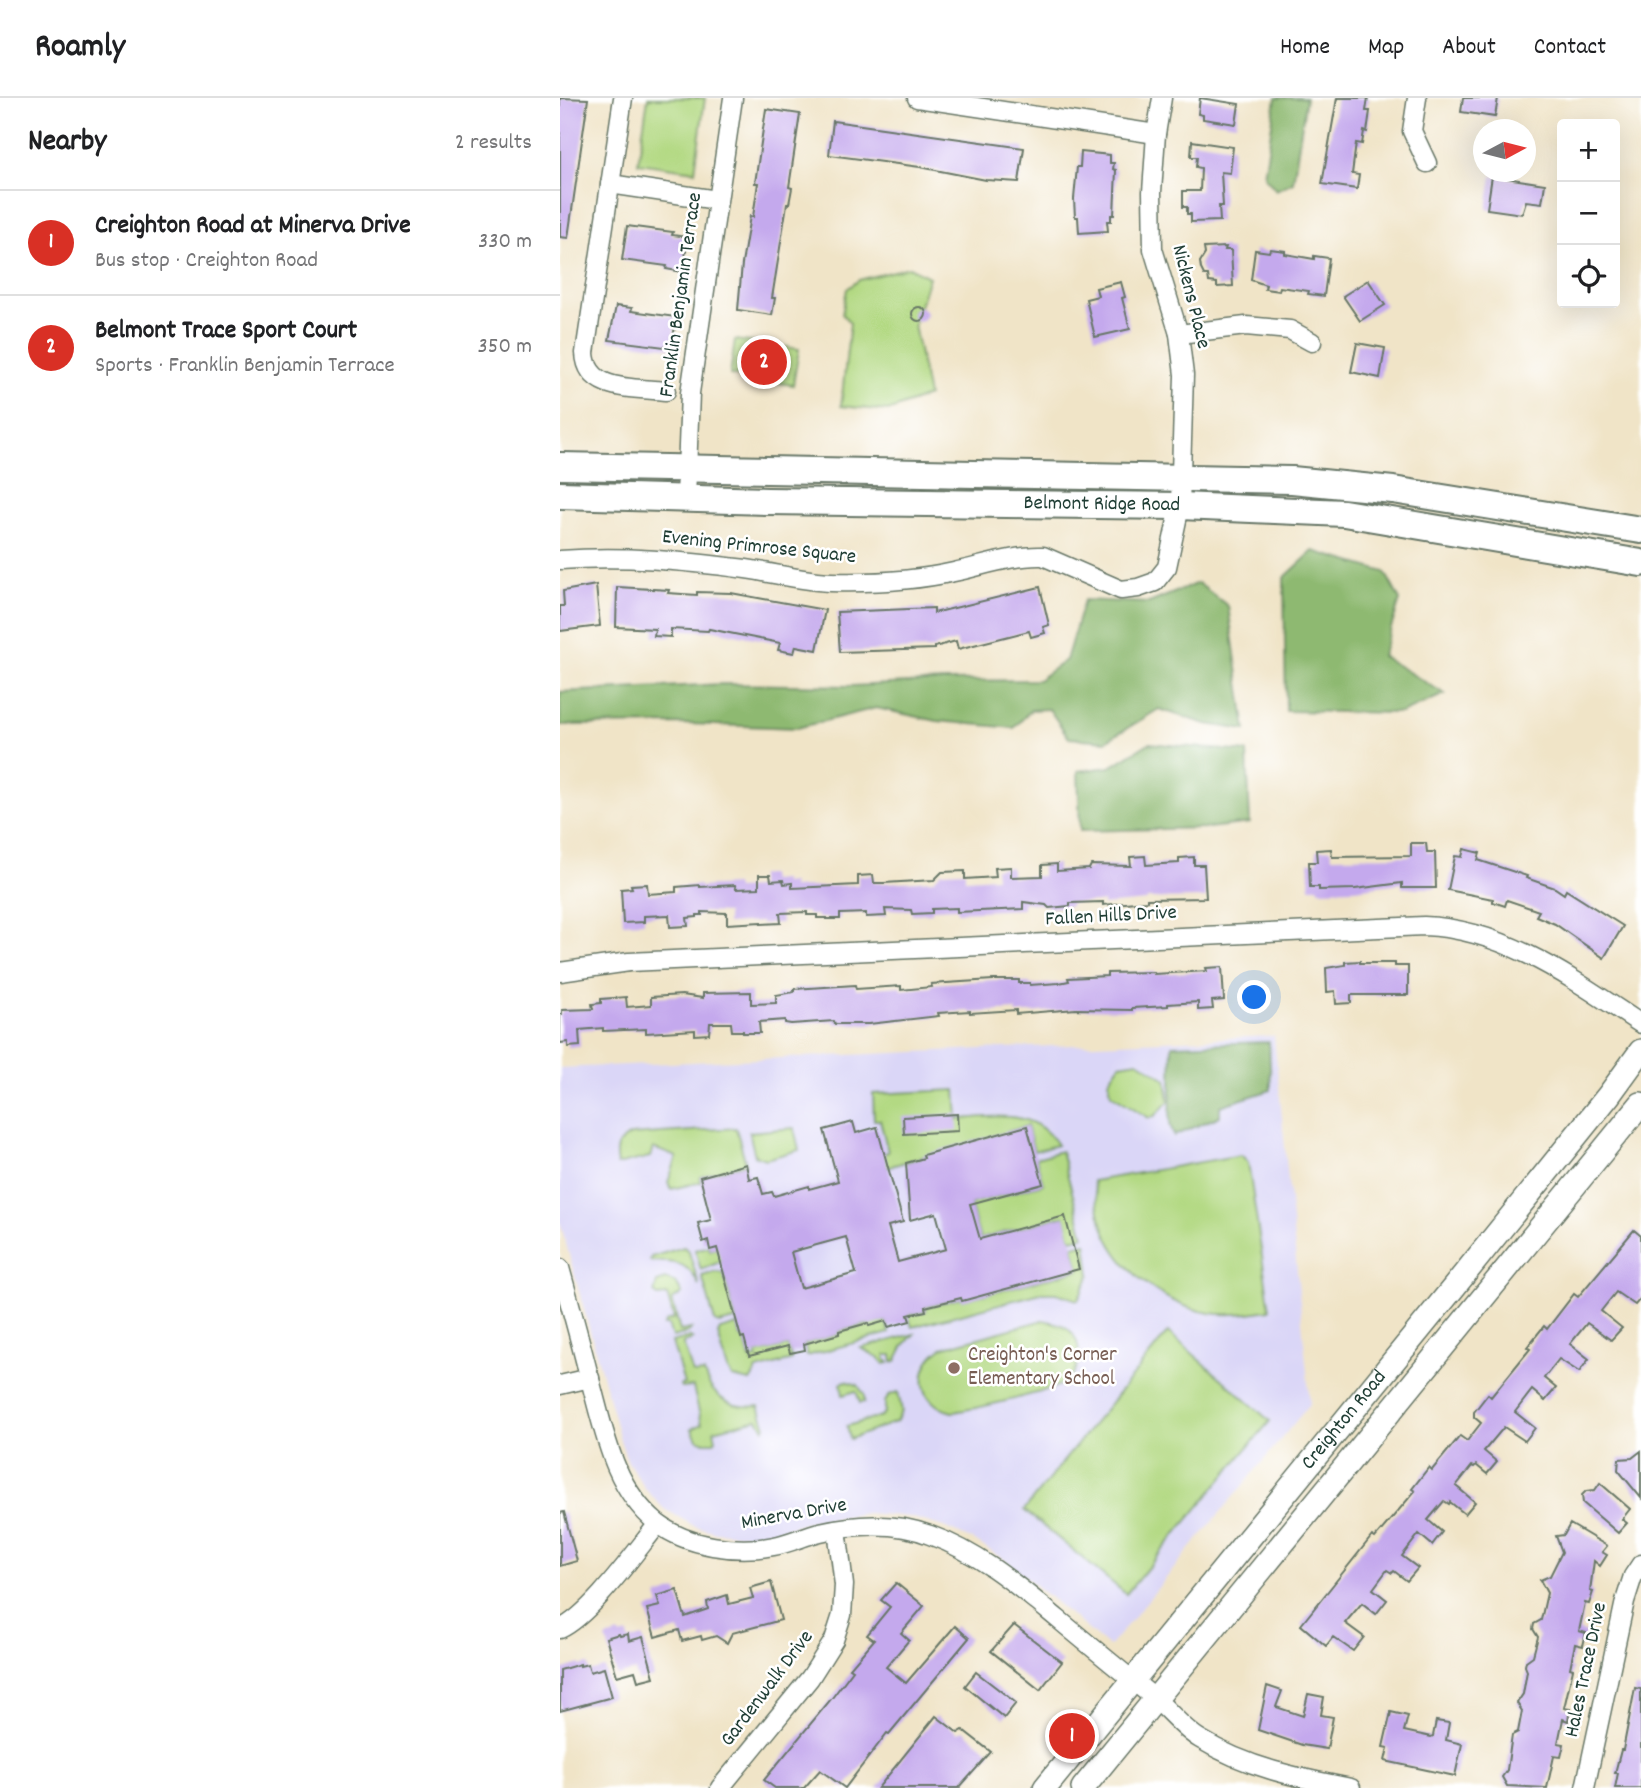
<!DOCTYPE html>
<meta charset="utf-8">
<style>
body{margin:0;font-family:Dekko,sans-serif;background:#f2f2f2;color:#202124}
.controls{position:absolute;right:21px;top:21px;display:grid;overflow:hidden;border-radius:7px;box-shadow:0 7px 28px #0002}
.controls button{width:63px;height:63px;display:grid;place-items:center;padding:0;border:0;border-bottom:2px solid #e0e0e0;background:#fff;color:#202124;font:35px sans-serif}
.compass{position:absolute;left:913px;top:21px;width:63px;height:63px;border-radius:50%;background:#fff;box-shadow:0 7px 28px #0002;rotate:83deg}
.you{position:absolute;left:695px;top:900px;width:24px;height:24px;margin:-18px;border:5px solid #fff;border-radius:50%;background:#1a73e8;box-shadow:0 0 0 10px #1a73e833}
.badge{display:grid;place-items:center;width:46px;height:46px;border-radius:50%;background:#d93025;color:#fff;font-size:23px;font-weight:700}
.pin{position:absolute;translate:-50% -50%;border:4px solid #fff;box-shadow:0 2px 7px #0006}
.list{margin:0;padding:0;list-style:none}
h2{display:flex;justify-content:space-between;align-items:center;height:91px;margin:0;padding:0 28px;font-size:30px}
h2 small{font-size:23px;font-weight:400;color:#757577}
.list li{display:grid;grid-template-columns:46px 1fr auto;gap:21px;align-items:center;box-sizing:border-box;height:105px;padding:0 28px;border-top:2px solid #e0e0e0}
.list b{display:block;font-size:26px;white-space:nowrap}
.list p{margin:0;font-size:23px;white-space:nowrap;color:#757577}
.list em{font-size:23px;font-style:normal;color:#757577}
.icon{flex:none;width:38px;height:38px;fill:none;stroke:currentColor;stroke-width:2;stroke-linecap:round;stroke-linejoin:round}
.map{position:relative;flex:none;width:1081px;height:1690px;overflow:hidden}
header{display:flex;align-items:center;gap:42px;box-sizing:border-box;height:98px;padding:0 35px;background:#fff;border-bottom:2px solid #e0e0e0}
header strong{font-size:33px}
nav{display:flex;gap:38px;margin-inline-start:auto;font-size:24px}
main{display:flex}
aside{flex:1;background:#fff}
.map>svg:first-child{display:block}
</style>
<header>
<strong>Roamly</strong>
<nav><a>Home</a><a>Map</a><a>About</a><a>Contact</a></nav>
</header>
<main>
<aside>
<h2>Nearby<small>2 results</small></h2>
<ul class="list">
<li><span class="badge">1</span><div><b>Creighton Road at Minerva Drive</b><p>Bus stop · Creighton Road</p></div><em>330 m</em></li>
<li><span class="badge">2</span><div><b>Belmont Trace Sport Court</b><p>Sports · Franklin Benjamin Terrace</p></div><em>350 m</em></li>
</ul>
</aside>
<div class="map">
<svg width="1081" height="1690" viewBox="0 0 1081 1690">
<rect width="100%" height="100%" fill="#fff"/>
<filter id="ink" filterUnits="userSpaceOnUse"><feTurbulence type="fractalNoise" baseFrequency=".0143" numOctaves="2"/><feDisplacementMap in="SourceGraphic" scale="14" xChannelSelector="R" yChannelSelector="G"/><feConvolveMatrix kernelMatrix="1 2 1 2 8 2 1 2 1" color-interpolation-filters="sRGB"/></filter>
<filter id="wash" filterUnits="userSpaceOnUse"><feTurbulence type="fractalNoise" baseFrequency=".00686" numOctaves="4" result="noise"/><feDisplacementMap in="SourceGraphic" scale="28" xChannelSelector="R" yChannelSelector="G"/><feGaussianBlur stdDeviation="1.57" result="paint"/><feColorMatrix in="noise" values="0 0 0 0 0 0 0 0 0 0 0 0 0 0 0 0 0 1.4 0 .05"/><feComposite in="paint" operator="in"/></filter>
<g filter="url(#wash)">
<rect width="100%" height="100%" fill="#f0e4c7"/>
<polygon fill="#dad6f7" points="714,938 750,1306 549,1549 445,1462 413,1442 384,1429 350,1419 307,1415 246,1424 220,1432 189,1437 156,1434 134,1428 103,1410 84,1389 68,1364 61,1345 0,1124 0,970"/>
<g fill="#b3d983" stroke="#698b5c" stroke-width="2">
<polygon points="88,0 145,0 135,73 78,65"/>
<polygon points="349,169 369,179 354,227 368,298 328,313 281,308 290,225 282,216 287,191 299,182"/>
<polygon points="175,242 239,251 233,287 170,277"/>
<polygon points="578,963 606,981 609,1003 595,1018 589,1020 551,996 549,982 560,966"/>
<path d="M396 992 398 1021C435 1019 475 1010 497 1047L474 1053 467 1028 318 1072 315 1058 328 1054 320 1022H314L313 996Z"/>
<path d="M176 1030 186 1066 140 1079 141 1084 111 1091 108 1084 117 1059 93 1050 90 1059 57 1067C54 1052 56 1044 71 1037Z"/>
<polygon points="234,1030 239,1052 206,1061 195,1058 189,1034"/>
<polygon points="501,1053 524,1138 511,1141 504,1118 420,1141 410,1106 483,1086 476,1060"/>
<path d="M681 1057 688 1064 710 1212C690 1215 670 1218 650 1215 609 1208 567 1178 548 1140 539 1123 537 1102 533 1083Z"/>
<polygon points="526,1145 530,1177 518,1202 496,1195 481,1195 352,1229 348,1217 366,1213 365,1209 401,1200 403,1202 519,1172 513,1148"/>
<polygon points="149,1148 150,1152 159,1149 162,1163 141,1172 135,1152"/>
<path d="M124 1149 129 1154 139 1187C126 1161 114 1165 90 1163L91 1159Z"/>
<polygon points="155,1174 164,1175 176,1222 159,1226 155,1224 142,1178"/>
<polygon points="106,1181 116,1185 122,1196 112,1202 120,1233 131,1231 128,1235 112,1239 108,1227 104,1227 105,1224 114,1221 107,1197 98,1198 94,1195 97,1184"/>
<path d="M483 1222C499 1225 511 1228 517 1244 521 1258 518 1274 507 1283 495 1293 410 1312 392 1314 358 1306 354 1268 382 1250Z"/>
<polygon points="326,1223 329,1235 247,1258 244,1246 279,1236 279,1233"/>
<polygon points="178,1227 181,1240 184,1239 190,1261 197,1260 196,1256 228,1248 232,1262 197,1272 190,1283 172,1279 168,1272 158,1236 160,1232"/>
<polygon points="608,1234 710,1323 566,1496 464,1412"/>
<polygon points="354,1236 344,1247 336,1263 333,1264 332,1257 326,1257 325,1261 329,1265 324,1266 318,1259 301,1250"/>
<path d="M130 1239 133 1241 123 1245 133 1276 144 1275C153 1301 172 1311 199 1308L206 1329 204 1331 198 1321 154 1332 156 1342 154 1344H145L137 1341 132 1331 142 1326 133 1289 121 1290 120 1287 124 1286 112 1244Z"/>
<polygon points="285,1283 298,1287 304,1297 304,1304 300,1305 296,1293 283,1297 281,1286"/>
<polygon points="338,1294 342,1313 336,1324 290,1341 287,1328 321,1318 325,1314 325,1304 329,1297"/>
</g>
<g fill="#8eb971" stroke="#567b52" stroke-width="2">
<polygon points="716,0 746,0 733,84 716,92 704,78"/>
<polygon points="753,453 825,474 840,502 822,558 885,596 841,615 726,613 724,480"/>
<polygon points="638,485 668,508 686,632 646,626 599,611 546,643 509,640 489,611 471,612 454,630 377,623 316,610 237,630 128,626 0,627 0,594 163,586 292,588 384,583 478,582 506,562 524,502 589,505"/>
<polygon points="589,645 687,654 690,725 648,730 520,733 518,673 550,669"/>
<polygon points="709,944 711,992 660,1008 660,1018 614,1038 610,1026 612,947"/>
</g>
<g id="blocks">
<g fill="#c4a9ed" fill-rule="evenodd">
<polygon points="0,0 28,1 8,140 0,139"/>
<polygon points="640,0 679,6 676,26 643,21 643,17 638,16"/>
<polygon points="777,0 808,0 806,13 810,13 807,34 804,33 802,46 796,45 792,76 799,77 797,91 762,86"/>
<polygon points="903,0 938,0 935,19 901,14"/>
<polygon points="206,11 240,16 229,89 232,90 229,106 227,106 212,200 215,200 212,217 178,212 182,166 190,118 193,119 198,85 195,85"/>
<polygon points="273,23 464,50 459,84 426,82 360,69 269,57"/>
<polygon points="632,43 673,49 670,75 661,74 663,108 659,108 660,123 631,124 631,116 627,116 627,109 623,109 623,93 640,93 641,70 636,69 637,59 631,59"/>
<polygon points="521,54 550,57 550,65 554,65 553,71 556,72 554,117 551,117 551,123 547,123 548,133 519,135 518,119 515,119 514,101 517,69 520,69"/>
<polygon points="932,78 985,86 982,105 966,103 962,116 927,111"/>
<polygon points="67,128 113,134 112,137 128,139 123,174 106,171 107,168 62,162"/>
<polygon points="666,149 665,152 671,152 673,188 657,189 657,185 649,184 648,177 644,177 641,171 640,164 645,156 644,150"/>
<polygon points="710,151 725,153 725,156 754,161 754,158 769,160 764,198 748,196 749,193 720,189 719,193 705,191 706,187 691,182 695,152 709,154"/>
<polygon points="808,182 825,207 800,223 783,198"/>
<polygon points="561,184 565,199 562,200 570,231 535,239 526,201 538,198 536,190"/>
<polygon points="56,208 72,210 71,213 116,219 112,250 49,242"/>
<circle cx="359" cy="216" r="7"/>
<polygon points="797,245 825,250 820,280 791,274"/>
<polygon points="36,487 40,528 0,533 0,508 4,508 3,493"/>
<polygon points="57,489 109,492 108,495 137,497 137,494 171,495 265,512 257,552 236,548 234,555 218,552 220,545 149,531 148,533 111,531 111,539 94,538 95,531 56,529"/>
<polygon points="480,489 489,527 483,529 485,535 471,539 469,533 398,551 396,543 375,549 375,551 280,554 277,514 374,510 374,515"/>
<polygon points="851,745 866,745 867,754 875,754 876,790 842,790 842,785 795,791 759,792 759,789 750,789 749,764 757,764 756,752 771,751 772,759 851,758"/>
<polygon points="904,751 920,755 918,762 967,778 966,780 995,790 1004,796 1006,792 1063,828 1044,860 995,826 976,818 979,813 947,802 945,808 933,804 933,801 888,792 895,758 902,759"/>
<polygon points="585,758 586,767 619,765 619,760 634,759 634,767 644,767 646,800 587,801 587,803 543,807 543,804 510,805 510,808 489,810 486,807 463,804 463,811 397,814 397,810 372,811 372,815 352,816 351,812 325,811 326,818 306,819 306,815 280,816 280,821 267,821 267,820 257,820 257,817 247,817 247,814 220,815 221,825 201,826 201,824 167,826 167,815 142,814 142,817 137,817 137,819 127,820 128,828 110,829 109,817 84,818 84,824 63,825 61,791 72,790 71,787 87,786 88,796 116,794 116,789 140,787 140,789 175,787 176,791 199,790 199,777 210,777 211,783 223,782 224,786 232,785 232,790 298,787 298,778 313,777 314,785 324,785 374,782 382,774 405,773 405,781 436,779 435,770 451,769 451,779 482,778 482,767 497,766 497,773 529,771 531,767 571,768 570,759"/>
<polygon points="800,863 800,865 835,865 835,868 848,868 848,897 791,897 791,905 776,906 775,893 767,894 766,870 785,867 785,864"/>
<polygon points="662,869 664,902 652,903 653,911 638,912 638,904 608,906 608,908 572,910 572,912 516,911 456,916 456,912 410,915 410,913 378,915 379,918 309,926 275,926 274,923 231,926 225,925 225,922 199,924 200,935 183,935 183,933 172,933 171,925 150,925 149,936 135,937 135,932 86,935 86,931 43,933 43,930 19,932 20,948 8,949 8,944 0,945 0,916 2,916 2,912 33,911 32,906 41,905 41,901 66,899 67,909 91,907 91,899 122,897 143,900 143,895 191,894 191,906 216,905 216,897 234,894 234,891 295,887 296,891 341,888 341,892 372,889 371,886 433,882 459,882 459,885 470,885 470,887 499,885 509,883 508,880 547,878 547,875 594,874 594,876 647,873 646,870"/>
<polygon points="397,1016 398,1033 344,1036 343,1019"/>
<path d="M293 1024 296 1035 317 1029 343 1124 328 1128 338 1164 386 1151 376 1115 350 1122 346 1065 364 1060 363 1057 467 1028 483 1086 410 1106 420 1141 505 1118 519 1171 402 1203 401 1200 365 1209 366 1213 348 1217 350 1223 328 1229 326 1223 309 1228 308 1225 279 1233V1236L244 1246 245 1252 230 1255 228 1248 189 1258 184 1239 181 1240 157 1150 150 1152 148 1142 143 1144 138 1125 151 1122 140 1079 186 1066 189 1081 198 1079 203 1096 212 1094 214 1098 249 1088V1091L278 1083 264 1032ZM286 1139 296 1175 241 1190 231 1154Z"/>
<polygon points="1074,1132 1081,1138 1081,1200 1075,1207 1056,1194 1041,1213 1062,1230 1051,1242 1027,1225 1010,1246 1029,1261 1019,1274 999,1261 984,1280 996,1290 985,1303 972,1292 955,1314 975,1330 965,1343 944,1329 924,1353 937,1364 927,1376 916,1367 914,1369 912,1368 896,1388 915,1404 905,1416 890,1404 889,1406 884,1403 868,1422 882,1434 872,1447 859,1436 842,1458 858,1470 847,1483 834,1473 832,1475 827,1472 813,1491 827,1502 816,1516 802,1505 785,1525 804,1539 793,1553 773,1539 766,1548 741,1527 812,1438 815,1440 855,1393 852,1391 869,1369 872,1372 900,1338 907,1343 921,1325 914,1319 914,1314 928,1296 931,1299 970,1251 967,1249 984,1228 987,1231 1014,1196 1018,1199"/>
<polygon points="1081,1353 1081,1400 1058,1372 1059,1361 1072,1360"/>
<polygon points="1040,1385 1070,1411 1062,1421 1067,1425 1058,1435 1023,1405 1022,1397 1026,1393 1035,1392"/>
<polygon points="4,1414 17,1463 0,1468 0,1415"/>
<polygon points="1010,1426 1047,1448 1042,1454 1047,1457 1040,1468 1034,1463 1030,1493 1033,1494 1029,1506 1025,1505 1019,1533 1026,1535 1023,1548 1015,1546 1010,1570 1013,1571 1004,1610 1010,1611 1008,1623 1003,1621 998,1645 1004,1646 1001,1659 994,1658 987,1690 947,1688 942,1679 947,1672 952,1637 958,1634 962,1613 957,1605 963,1596 967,1573 965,1568 966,1563 973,1558 978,1539 973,1531 974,1526 981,1522 987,1495 980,1482 990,1478 1002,1454 996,1438 1004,1437"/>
<polygon points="211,1484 221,1522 172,1535 167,1545 156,1538 142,1542 141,1538 122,1543 119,1532 95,1539 87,1511 100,1508 97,1498 117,1492 125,1519 148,1511 147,1504 167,1497 169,1506 193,1500 190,1490"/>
<polygon points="336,1485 364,1508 341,1535 349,1542 326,1569 346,1585 395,1528 409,1540 329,1636 327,1635 285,1690 260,1672 244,1690 215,1690 204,1682 272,1600 293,1572 290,1570 314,1542 307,1537 330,1509 321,1502"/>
<polygon points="454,1527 502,1564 480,1592 431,1553"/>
<polygon points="59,1536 60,1538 68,1536 69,1543 83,1539 94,1579 78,1583 75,1573 57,1578 46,1540"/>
<polygon points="20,1566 20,1568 28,1566 30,1574 44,1570 52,1599 0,1613 0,1572"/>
<polygon points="416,1574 456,1605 444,1620 405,1588"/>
<polygon points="707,1588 722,1593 716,1609 743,1618 748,1596 764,1599 761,1617 773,1619 767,1651 742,1647 698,1632"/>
<polygon points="1075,1590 1081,1591 1081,1690 1055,1690 1058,1675 1055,1675 1061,1652 1063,1652"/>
<polygon points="831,1614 848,1618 844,1633 871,1639 873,1638 876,1623 889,1625 886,1642 902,1646 895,1678 825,1663 828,1650 823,1649"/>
<polygon points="376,1618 398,1635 403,1632 431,1654 399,1690 318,1690"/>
</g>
</g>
</g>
<g filter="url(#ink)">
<use href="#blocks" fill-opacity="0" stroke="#687767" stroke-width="2"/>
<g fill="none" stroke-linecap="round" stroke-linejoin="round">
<defs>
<g id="minor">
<path d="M63 0 25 255C27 295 75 289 106 293"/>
<polyline points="357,0 596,36"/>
<polyline points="857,0 852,33 867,65"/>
<polyline points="50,86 157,102"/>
<polyline points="619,236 686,228 730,232 752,244"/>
<polyline points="126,400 130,295 173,0"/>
<path d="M0 462C63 457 124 463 186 471 214 475 243 483 271 484 311 485 354 483 394 474 423 468 453 457 483 458L561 492 578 490 595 484 607 469 620 408 624 277 619 236 593 151 592 94 596 36 602 0"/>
<path d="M0 874 69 864 864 828C946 831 1014 882 1081 926"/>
<path d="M0 1170C10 1206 20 1242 29 1278 44 1331 52 1388 97 1425 128 1449 177 1455 214 1448 230 1445 244 1438 260 1434 295 1426 336 1424 370 1437 420 1455 458 1488 498 1521 529 1547 561 1573 593 1599 609 1612 623 1631 640 1641 687 1670 739 1680 791 1690"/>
<polyline points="0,1287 30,1280"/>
<path d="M0 1531C31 1517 75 1454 98 1426"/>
<polyline points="160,1690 250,1580 274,1542 282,1517 284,1487 277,1431"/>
<polyline points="1025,1690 1065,1503 1073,1478 1081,1466"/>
</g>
<g id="tertiary">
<path id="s1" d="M485 1690 894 1189 1049 997 1081 953"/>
<polyline points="523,1690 1081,1006"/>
</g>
<g id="secondary">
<polyline points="0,368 732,382 833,392 1081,432"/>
<path id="s2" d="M0 397 207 403 620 408 784 415 1081 465"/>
</g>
</defs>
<use href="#minor" stroke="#687767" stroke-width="21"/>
<use href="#tertiary" stroke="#687767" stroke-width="26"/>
<use href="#secondary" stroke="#687767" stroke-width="30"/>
<use href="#minor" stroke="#fff" stroke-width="18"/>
<use href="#tertiary" stroke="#fff" stroke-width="23"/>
<use href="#secondary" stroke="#fff" stroke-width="26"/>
</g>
</g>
<circle fill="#8d6e63" stroke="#fff" stroke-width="2.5" cx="394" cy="1270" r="7"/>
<g text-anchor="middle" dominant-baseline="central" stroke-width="5" stroke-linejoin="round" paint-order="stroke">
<g font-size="21" fill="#1f3d34" stroke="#fff">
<text transform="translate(122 197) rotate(-82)">Franklin Benjamin Terrace</text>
<text transform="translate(630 199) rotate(76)">Nickens Place</text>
<text stroke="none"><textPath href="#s2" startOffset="542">Belmont Ridge Road</textPath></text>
<text transform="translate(199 450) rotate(6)">Evening Primrose Square</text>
<text transform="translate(551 819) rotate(-3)">Fallen Hills Drive</text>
<text stroke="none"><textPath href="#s1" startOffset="474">Creighton Road</textPath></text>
<text transform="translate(234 1417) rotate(-10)">Minerva Drive</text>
<text transform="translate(1027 1572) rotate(-78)">Hales Trace Drive</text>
<text transform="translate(208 1591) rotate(-53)">Gardenwalk Drive</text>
</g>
<g font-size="21" fill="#785e54" stroke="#fff" text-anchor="start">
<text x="408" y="1258">Creighton's Corner<tspan x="408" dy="24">Elementary School</tspan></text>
</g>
</g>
</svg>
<div class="controls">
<button>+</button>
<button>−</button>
<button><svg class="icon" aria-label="locate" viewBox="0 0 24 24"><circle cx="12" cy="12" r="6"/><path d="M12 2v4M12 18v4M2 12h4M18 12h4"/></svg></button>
</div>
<svg class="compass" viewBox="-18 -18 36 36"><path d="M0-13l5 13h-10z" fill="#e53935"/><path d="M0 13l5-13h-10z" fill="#757577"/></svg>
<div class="you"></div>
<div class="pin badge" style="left:512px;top:1638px">1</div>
<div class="pin badge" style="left:204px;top:264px">2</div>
</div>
</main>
